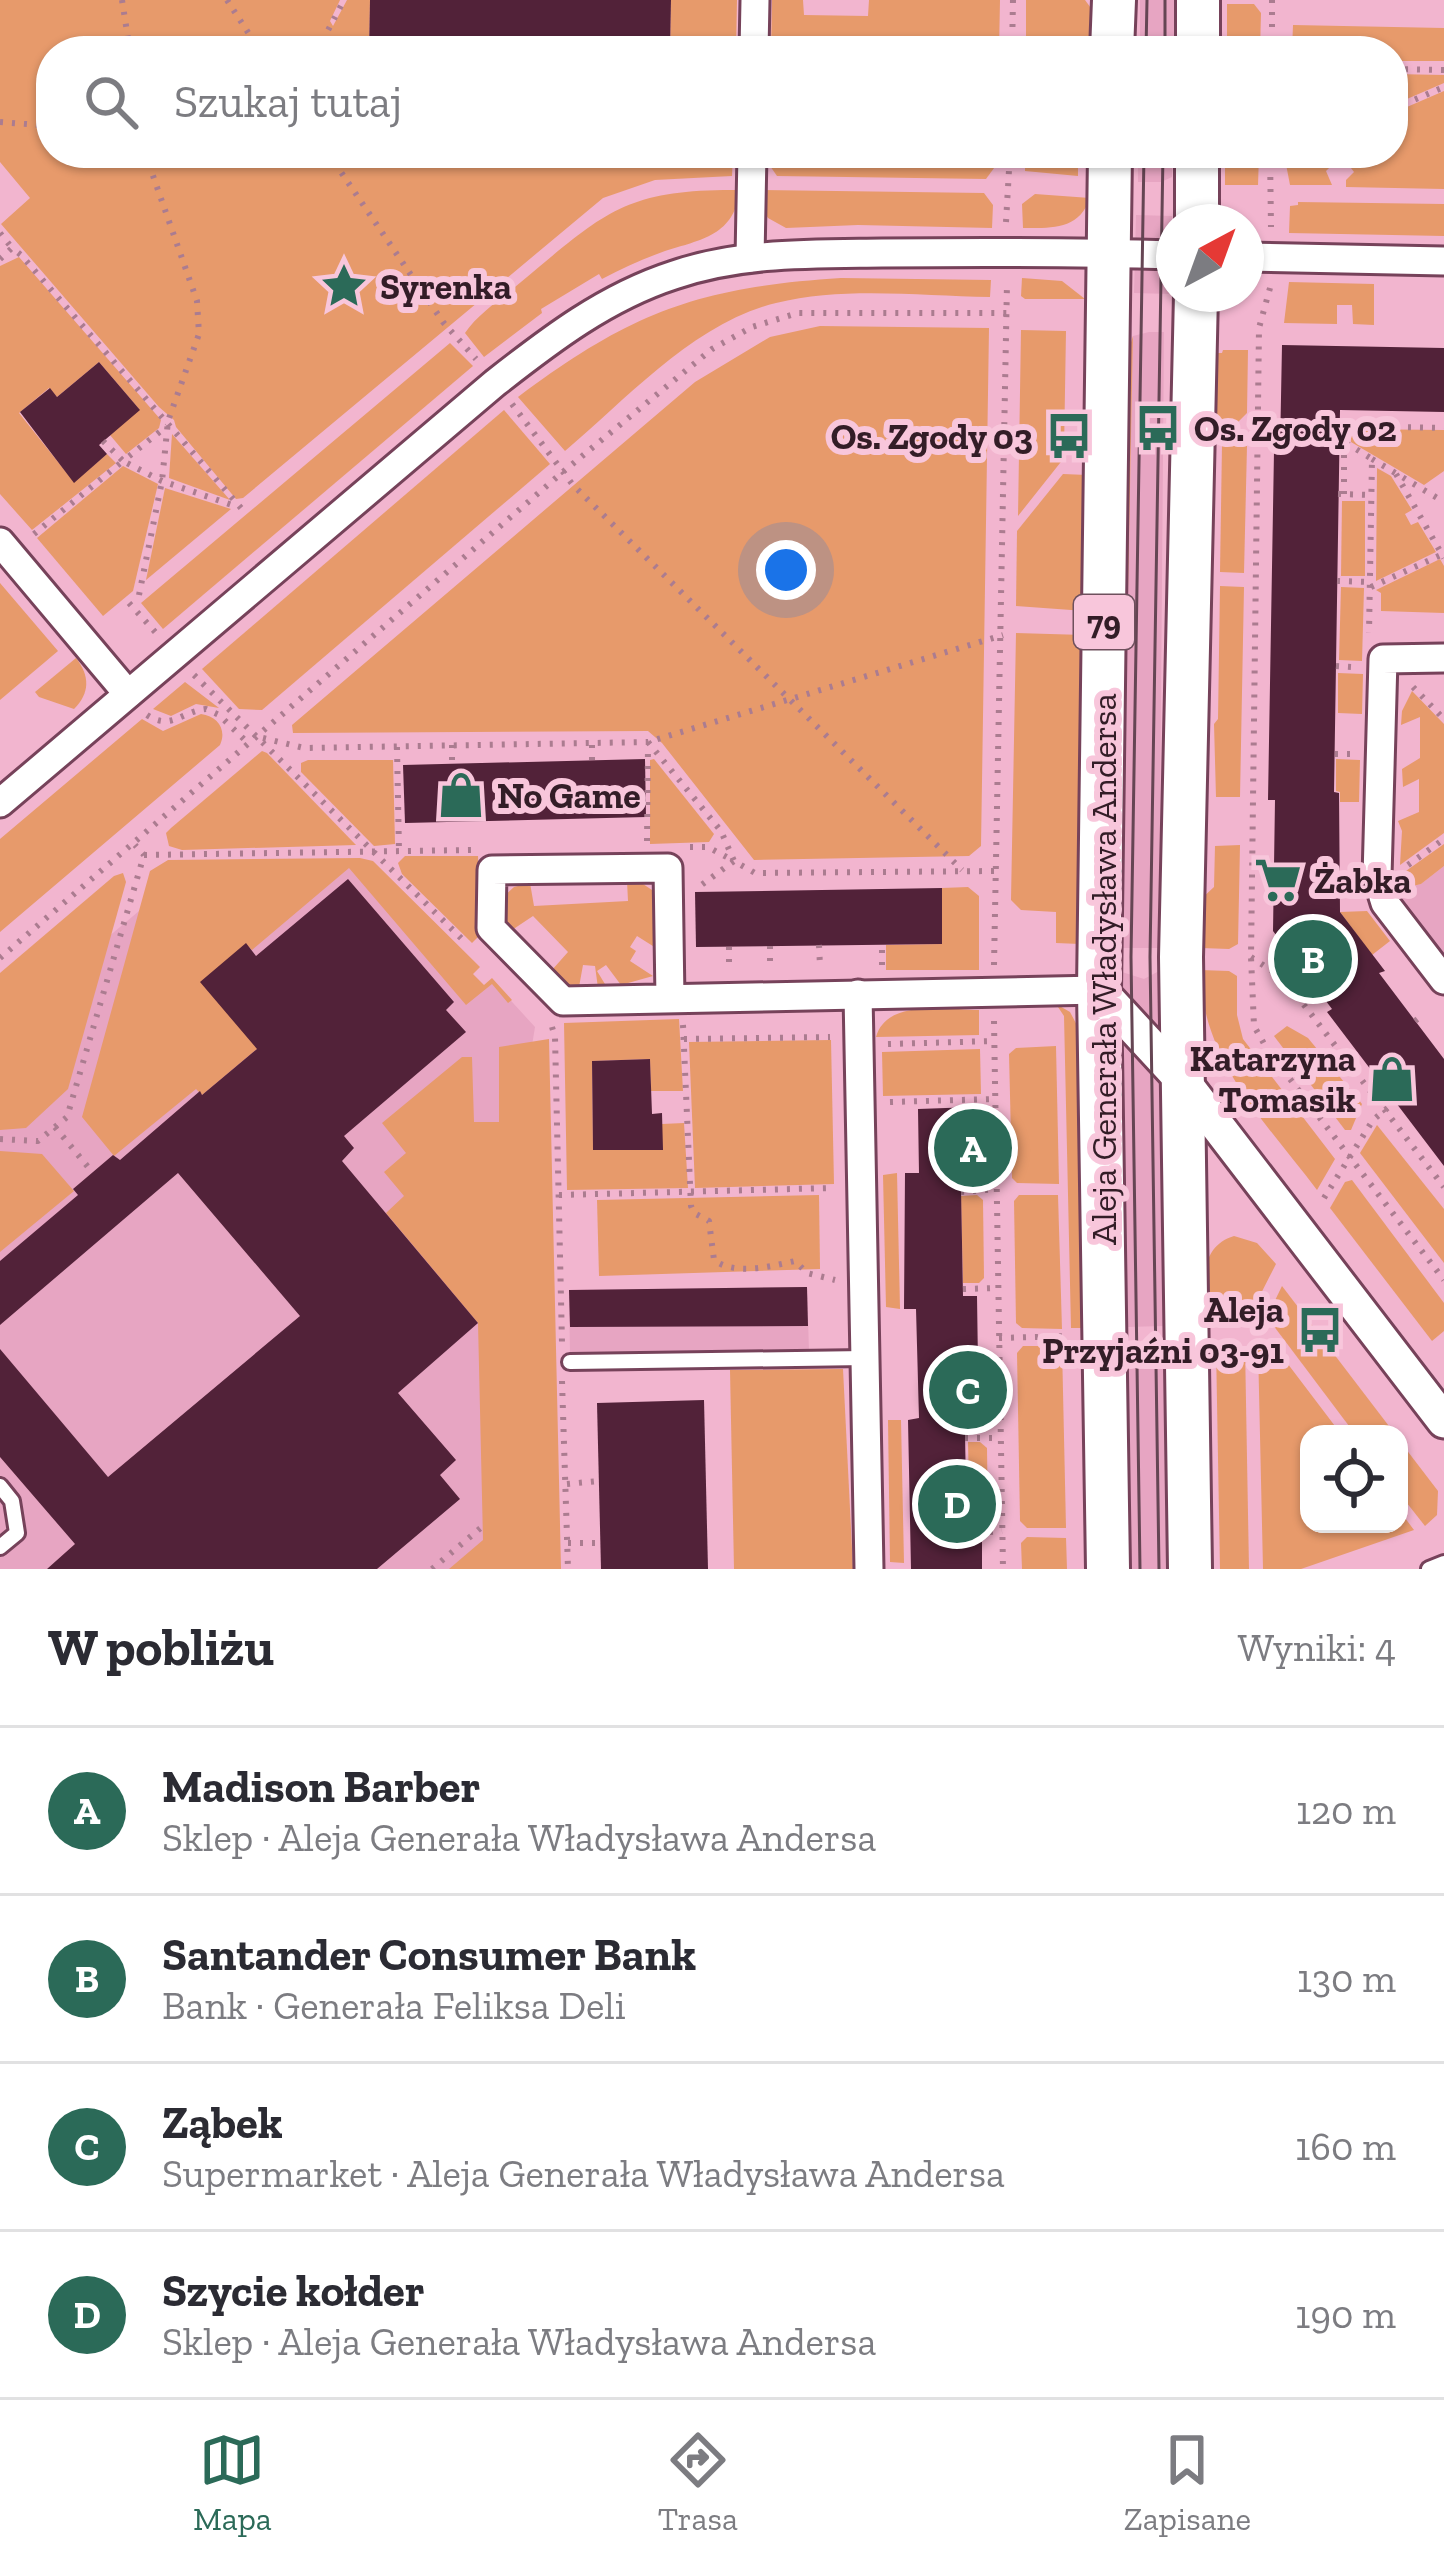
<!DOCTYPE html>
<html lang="pl">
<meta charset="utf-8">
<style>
body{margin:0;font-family:"Zilla Slab",serif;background:#f2f2f3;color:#2b2b33}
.controls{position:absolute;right:36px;bottom:36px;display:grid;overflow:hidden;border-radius:24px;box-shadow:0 3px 9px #0004}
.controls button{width:108px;height:108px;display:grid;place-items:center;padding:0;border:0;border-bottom:3px solid #e1e1e2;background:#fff;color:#2b2b33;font:60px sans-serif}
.compass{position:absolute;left:1156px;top:204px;width:108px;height:108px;border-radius:50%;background:#fff;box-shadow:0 3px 9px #0004;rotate:41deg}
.you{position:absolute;left:786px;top:570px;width:42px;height:42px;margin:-30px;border:9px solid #fff;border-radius:50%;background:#1a73e8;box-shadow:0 0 0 18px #1a73e833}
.badge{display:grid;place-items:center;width:78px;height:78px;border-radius:50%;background:#2b6a58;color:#fff;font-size:39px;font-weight:700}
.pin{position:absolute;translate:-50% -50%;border:6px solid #fff;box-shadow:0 3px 12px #0006}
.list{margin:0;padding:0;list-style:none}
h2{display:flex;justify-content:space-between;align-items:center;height:156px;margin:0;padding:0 48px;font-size:51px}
h2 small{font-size:39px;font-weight:400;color:#7c7c81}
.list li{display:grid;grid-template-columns:78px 1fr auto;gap:36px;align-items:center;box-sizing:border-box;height:168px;padding:0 48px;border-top:3px solid #e1e1e2}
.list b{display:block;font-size:45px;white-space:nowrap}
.list p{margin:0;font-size:39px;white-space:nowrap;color:#7c7c81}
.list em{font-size:39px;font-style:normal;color:#7c7c81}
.icon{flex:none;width:66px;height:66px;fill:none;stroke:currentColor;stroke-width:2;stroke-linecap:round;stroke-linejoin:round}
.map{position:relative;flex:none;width:1444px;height:1569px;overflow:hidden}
.search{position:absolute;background:#fff;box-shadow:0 3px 9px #0004;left:36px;right:36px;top:36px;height:132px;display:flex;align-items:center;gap:30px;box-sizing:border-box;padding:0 42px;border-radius:48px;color:#7c7c81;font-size:45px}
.sheet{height:828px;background:#fff}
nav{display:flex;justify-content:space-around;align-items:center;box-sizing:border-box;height:168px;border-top:3px solid #e1e1e2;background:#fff;font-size:33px;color:#7c7c81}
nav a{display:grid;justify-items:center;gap:6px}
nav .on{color:#2b6a58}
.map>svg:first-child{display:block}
</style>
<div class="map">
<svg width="1444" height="1569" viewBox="0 0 1444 1569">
<rect width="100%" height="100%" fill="#f2b5cf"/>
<g fill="#e7a5c2">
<polygon points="1140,0 1175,0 1174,51 1140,51"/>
<polygon points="1138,153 1172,153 1172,177 1161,182 1138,182"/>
<polygon points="1136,215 1172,216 1169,294 1134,293"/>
<polygon points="1149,332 1164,332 1159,948 1121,948 1133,336"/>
<polygon points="1444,866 1444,962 1402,908 1394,891 1421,884"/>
<polygon points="343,867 354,868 466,1000 492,980 535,1027 527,1076 531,1569 0,1569 0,1028 164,890"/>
<polygon points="1159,971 1164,1326 1126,1327 1122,972 1144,979"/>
<polygon points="807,1287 809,1352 570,1355 569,1290"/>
<polygon points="1163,1341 1167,1569 1131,1569 1126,1343"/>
</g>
<g fill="#e79a6b">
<polygon points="0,0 340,0 330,21 333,26 347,0 370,0 369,51 51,51 51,153 733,154 732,176 655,180 603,198 243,498 236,499 176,427 174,420 159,407 1,224 30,198 0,162"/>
<polygon points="671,0 737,0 736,51 670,51"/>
<polygon points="772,0 803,0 804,15 868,16 869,0 1000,0 999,51 771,51"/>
<polygon points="1026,0 1085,0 1096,15 1095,51 1026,51"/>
<polygon points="1227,4 1254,4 1261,13 1260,51 1227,51"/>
<polygon points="1293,25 1444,28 1444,61 1393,61 1393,51 1292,51"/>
<polygon points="1393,74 1444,75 1444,83 1393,105"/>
<polygon points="1444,91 1444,189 1346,187 1346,180 1354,172 1348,164 1333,164 1326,171 1332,185 1290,185 1285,159 1299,153 1393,153 1393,113"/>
<polygon points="769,153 998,153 997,164 986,179 777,176 768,163"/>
<polygon points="1025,153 1093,153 1078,155 1078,176 1025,171"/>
<polygon points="1225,153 1259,153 1258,185 1225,185"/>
<path d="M739 190C736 235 700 240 665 251 643 259 623 268 602 279L599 274 541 309 542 313 484 357 465 333C478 313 503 298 521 282 605 212 625 189 739 190Z"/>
<polygon points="760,190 984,193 993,205 992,228 858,225 786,228 768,218 761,206"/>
<path d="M1035 194 1090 198C1079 230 1052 228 1023 228L1022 204Z"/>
<polygon points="1298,202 1444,204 1444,236 1289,233 1290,206 1298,205"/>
<polygon points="19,257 161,420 159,428 126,454 110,435 139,409 99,362 57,397 49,388 19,413 74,482 107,454 116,463 32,530 0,494 0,266"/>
<path d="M841 278 991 280 990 297C921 296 844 286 776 303 694 323 628 398 565 451L518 397C631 312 699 287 841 278Z"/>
<polygon points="1022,278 1062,281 1085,299 1025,299 1021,296"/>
<polygon points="1289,282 1374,284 1374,325 1353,324 1352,305 1337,305 1337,324 1284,323"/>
<polygon points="820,326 989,328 981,846 969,856 754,860 662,743 648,731 293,733 292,725 695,382 770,337"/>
<polygon points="1021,330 1066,331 1064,450 1064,458 1018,516"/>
<polygon points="1133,336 1121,948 1118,948 1128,352"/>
<polygon points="450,343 473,366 163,629 141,603"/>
<polygon points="1223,350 1248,350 1247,413 1233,427 1223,426 1210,412 1212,353 1222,353"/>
<polygon points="504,410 550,464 262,710 239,709 202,669"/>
<polygon points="1351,429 1444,430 1444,471 1424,485 1351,442"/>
<polygon points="172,434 230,500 169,478"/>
<polygon points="1222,445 1247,446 1244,573 1220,572"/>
<polygon points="123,466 158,484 133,591 103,616 37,538"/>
<polygon points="1377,468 1391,476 1412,510 1405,514 1411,525 1418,522 1436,552 1376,581"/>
<polygon points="1063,474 1087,475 1085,611 1016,606 1017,531"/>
<polygon points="165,488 231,509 146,580"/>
<polygon points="1342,501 1365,501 1365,576 1341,576"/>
<polygon points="1440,559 1444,566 1444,613 1381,611 1381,593 1376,590"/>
<polygon points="0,583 58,651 0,700"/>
<polygon points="1220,586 1244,587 1240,797 1216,797 1214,724 1218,719"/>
<polygon points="1341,587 1364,588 1362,661 1339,660"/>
<polygon points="1016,633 1084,635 1080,944 1056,943 1056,912 1021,910 1011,900"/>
<path d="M76 658C90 676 90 693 74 709L39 697 35 692Z"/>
<polygon points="1338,673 1363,674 1362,714 1338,713"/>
<polygon points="185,682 219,708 196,704 171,716 153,709"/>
<polygon points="1412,691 1444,724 1444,833 1400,865 1402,831 1398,821 1419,812 1419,779 1403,787 1402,769 1420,758 1420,717 1401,725 1402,711"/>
<path d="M201 714C218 716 227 730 220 745L0 932V839L142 719 163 731Z"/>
<polygon points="262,751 267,753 356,845 182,850 169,846 166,833 171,828"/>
<polygon points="654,759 714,834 709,842 650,844 650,760"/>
<polygon points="1336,759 1360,760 1359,802 1340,802 1340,792 1336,791"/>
<polygon points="308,760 393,760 395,844 374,846 301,772 301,763"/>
<polygon points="1444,844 1444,866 1421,884 1400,889 1396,878"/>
<polygon points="1240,845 1238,944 1229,949 1201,948 1201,899 1214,887 1215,846"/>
<polygon points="405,856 478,856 481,934 472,943 402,874 398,863"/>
<polygon points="360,858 373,861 480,967 473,974 484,985 492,978 512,1000 508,1003 492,984 466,1005 349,868 252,950 246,944 257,1049 202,1095 196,1089 114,1156 82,1117 150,871 168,860"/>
<polygon points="123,873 126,882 68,1089 26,1128 0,1130 0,973 114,876"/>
<polygon points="627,881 643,884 655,892 656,948 637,936 630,947 636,951 630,961 653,976 621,985 606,965 597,971 608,989 598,988 595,966 583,965 579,987 564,987 552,970 568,952 533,916 512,930 500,918 503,897 514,887 530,883 534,906 628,901"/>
<polygon points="968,887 979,896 979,970 886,970 886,945 942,944 942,888"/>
<polygon points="1367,911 1390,941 1372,955 1340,912"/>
<path d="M1200 970 1229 971 1237 976V1015L1243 1039 1335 1159 1317 1190C1265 1121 1202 1061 1200 970Z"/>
<polygon points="1056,1004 1070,1012 1079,1029 1084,1328 1071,1328 1064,1016"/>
<path d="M979 1010V1035L876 1037C887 998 947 1010 979 1010Z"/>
<polygon points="679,1019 683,1091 651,1091 650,1059 592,1061 593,1149 662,1150 662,1124 684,1123 688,1188 567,1190 564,1023"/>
<polygon points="1287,1026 1308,1038 1362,1104 1351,1130 1345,1130 1274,1036"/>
<polygon points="549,1039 561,1569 449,1569 483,1540 478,1323 386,1213 404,1196 384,1172 406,1153 382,1123 462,1057 472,1057 474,1122 499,1122 499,1047"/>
<polygon points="831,1040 834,1184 695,1188 689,1042"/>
<polygon points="1056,1046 1059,1184 1017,1183 1012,1178 1009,1054 1016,1048"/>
<polygon points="980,1049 981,1094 883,1096 882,1052"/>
<polygon points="1377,1125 1444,1209 1444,1263 1360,1153"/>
<polygon points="0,1151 42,1154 74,1191 0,1252"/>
<polygon points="897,1173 900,1309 886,1307 883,1175"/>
<polygon points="1352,1180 1444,1303 1444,1331 1432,1341 1330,1208 1345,1182"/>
<polygon points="819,1195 820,1269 599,1276 597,1200"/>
<polygon points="977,1195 983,1200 984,1278 979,1283 963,1283 961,1196"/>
<polygon points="1019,1195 1058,1195 1062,1329 1022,1328 1016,1323 1014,1201"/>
<path d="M1234 1236 1257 1243 1276 1264 1245 1325 1204 1326C1205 1292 1195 1248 1234 1236Z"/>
<polygon points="1282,1286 1395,1434 1355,1434 1267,1317"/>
<polygon points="1023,1346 1062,1346 1066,1528 1027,1528 1020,1521 1017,1353"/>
<polygon points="1216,1346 1245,1346 1249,1569 1220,1569"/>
<polygon points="1258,1347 1275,1347 1341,1434 1309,1434 1309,1524 1399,1524 1399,1510 1414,1530 1301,1569 1263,1569"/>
<polygon points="843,1369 853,1569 734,1569 730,1370"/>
<polygon points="888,1420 901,1420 904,1563 890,1562"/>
<polygon points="1399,1440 1438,1491 1437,1515 1425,1526 1399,1493"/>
<polygon points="968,1442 980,1442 987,1448 988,1524 970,1530"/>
<polygon points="1027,1537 1066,1538 1067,1569 1022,1569 1021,1543"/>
</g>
<g fill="#522239">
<polygon points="370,0 671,0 670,51 369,51"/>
<polygon points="1282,345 1444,348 1444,412 1340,410 1334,792 1339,793 1340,912 1385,971 1379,973 1444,1059 1444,1166 1327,1012 1332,1009 1273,931 1275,800 1268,800 1274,451 1280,450"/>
<polygon points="99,362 140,410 99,445 107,454 74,483 20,412 50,388 57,397"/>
<polygon points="645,759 646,817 405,823 403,765"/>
<polygon points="348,879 454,1002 446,1010 466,1032 344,1136 354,1148 342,1161 478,1323 398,1393 456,1460 440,1475 460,1499 377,1569 47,1569 75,1544 0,1457 0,1349 108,1477 300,1316 178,1173 0,1325 0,1261 78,1195 73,1189 113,1155 120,1160 200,1091 202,1095 257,1049 200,982 246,943 256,956"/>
<polygon points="942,888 942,944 696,947 695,892"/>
<polygon points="650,1059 652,1114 662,1113 663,1150 593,1150 592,1061"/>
<polygon points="974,1107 976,1188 961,1188 963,1296 977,1296 979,1433 965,1434 967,1543 982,1542 982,1569 911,1569 908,1420 919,1418 916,1309 904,1309 905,1173 919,1173 918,1109"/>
<polygon points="807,1287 808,1326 570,1327 569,1290"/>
<polygon points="704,1400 708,1569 601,1569 597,1403"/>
</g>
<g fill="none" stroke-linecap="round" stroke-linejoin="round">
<defs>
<g id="service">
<polyline points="570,1362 865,1358"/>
<polyline points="0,1486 12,1501 17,1533 0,1547"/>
<polyline points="1429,1569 1444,1563"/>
</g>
<g id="minor">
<polyline points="754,51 755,0"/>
<polyline points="1246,257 1444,261"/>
<polyline points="750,258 752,153"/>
<polyline points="0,542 128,694"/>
<polyline points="1444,658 1383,659 1377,877 1385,903 1444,980"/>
<path d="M0 803 495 383C551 339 606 297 674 275 741 252 812 254 882 253 979 252 1077 252 1174 255"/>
<polyline points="858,994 869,1569"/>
<polyline points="670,999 668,868 492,870 491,928 563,1001 1099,990"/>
</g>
<polyline id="tertiary" points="1099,990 1183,1081 1444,1421"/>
<g id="primary">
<polyline points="1112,51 1114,0"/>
<polyline points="1198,51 1198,0"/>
<polyline points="1197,222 1197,153"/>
<polyline points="1108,1569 1099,990 1110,153"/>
<polyline points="1190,1569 1181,957 1196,294"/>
</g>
</defs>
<use href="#service" stroke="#76425a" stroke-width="20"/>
<use href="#minor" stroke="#76425a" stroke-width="33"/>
<use href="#tertiary" stroke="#76425a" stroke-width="39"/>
<use href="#primary" stroke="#76425a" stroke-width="48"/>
<g stroke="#ab7c90" stroke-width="6" stroke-dasharray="3 9" stroke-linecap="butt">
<polyline points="122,0 130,51"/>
<polyline points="227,0 260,51"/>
<polyline points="317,51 344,0"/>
<polyline points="1012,51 1013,0"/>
<polyline points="1272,51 1272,0"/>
<polyline points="1393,69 1444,70"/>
<polyline points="1393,109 1444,87"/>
<polyline points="0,122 51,126"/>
<polyline points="328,153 443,322 476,359"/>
<polyline points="1270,153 1271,227"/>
<polyline points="1270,162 1291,153"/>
<polyline points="1006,222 1010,153"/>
<polyline points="0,233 12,248"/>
<polyline points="0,259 12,248 21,255 241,508"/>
<polyline points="1270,288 1259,328 1251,957 1254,1026 1267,1049 1444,1280"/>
<polyline points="512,404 573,485 962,870"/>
<polyline points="1258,440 1283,440"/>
<polyline points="103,441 123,461 167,426"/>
<polyline points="1323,441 1343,441 1372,459 1369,633"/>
<polyline points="1372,459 1444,502"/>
<polyline points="1396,474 1444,558"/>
<polyline points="1338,494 1371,495"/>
<polyline points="1344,494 1344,426 1444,428"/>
<polyline points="34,534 123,461 162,481 238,507"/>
<polyline points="1337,581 1371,582"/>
<polyline points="1371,587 1441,555"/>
<polyline points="139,595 162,481 168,421 199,334 197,301 145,153"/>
<polyline points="129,603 157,634"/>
<polyline points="1336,666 1352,667"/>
<polyline points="194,675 462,939"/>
<polyline points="1413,687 1444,719"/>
<path d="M147 715C171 731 182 711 206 709L219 715 250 745"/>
<polyline points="263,738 304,748 648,742 1003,635"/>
<polyline points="648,742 721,831 734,861 755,873 994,871"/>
<polyline points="452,745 452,763"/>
<polyline points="397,747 399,851"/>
<polyline points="1335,754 1350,754"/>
<polyline points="592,760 592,743"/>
<polyline points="647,841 648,746"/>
<polyline points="690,847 708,847 734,861 696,889"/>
<polyline points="144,855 471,850"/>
<polyline points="1408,865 1444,839"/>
<polyline points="819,945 820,966"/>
<polyline points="770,946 770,967"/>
<polyline points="729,947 729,967"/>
<polyline points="1251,957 1284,979 1444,1187"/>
<polyline points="0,958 564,471 712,349 752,327 798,313 1007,313"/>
<polyline points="882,965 882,944"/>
<polyline points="994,965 1007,283"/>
<polyline points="994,1021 1003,1569"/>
<polyline points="1415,1021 1424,1014"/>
<path d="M683 1025 691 1206 694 1213 709 1221 714 1260C735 1276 772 1266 795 1261L807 1273 835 1280"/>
<polyline points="552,1027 555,1037 562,1343"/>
<polyline points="684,1039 830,1037"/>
<polyline points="888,1044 994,1041"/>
<polyline points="890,1102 994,1099"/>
<polyline points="55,1127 93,1173"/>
<polyline points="0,1139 38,1141 67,1117 144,855 135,845"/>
<polyline points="961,1192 996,1189"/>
<polyline points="559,1195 832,1188"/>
<polyline points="1324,1198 1373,1120 1396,1101"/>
<polyline points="963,1289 998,1288"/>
<polyline points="999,1338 1069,1336"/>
<polyline points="562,1381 568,1569"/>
<polyline points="965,1438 1000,1438"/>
<polyline points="567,1484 599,1481"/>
<polyline points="966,1534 1002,1531"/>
<polyline points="568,1543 600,1543"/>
<polyline points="432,1569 483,1526"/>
</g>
<use href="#service" stroke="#fff" stroke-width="14"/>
<use href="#minor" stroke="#fff" stroke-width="27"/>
<use href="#tertiary" stroke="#fff" stroke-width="33"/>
<use href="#primary" stroke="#fff" stroke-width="42"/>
<g stroke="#654553" stroke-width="3">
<polyline points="1146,51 1147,0"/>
<polyline points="1165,51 1165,0"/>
<polyline points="1140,1569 1131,957 1144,153"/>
<polyline points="1159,1569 1150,957 1163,153"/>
</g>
</g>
<defs>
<symbol id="sight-bare" viewBox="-9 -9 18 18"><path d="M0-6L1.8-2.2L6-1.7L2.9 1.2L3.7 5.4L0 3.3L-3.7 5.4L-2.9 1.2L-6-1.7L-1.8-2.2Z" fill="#2b6a58" stroke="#f8c6db" stroke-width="2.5" paint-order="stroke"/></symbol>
<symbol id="bus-bare" viewBox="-9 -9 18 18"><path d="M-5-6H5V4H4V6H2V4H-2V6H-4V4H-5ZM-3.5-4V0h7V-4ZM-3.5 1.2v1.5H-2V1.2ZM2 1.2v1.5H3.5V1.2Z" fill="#2b6a58" stroke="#f8c6db" stroke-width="2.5" paint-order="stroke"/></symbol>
<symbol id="shop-bare" viewBox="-9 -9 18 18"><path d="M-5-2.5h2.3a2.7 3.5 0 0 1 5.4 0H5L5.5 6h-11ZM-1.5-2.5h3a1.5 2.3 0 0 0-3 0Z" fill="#2b6a58" stroke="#f8c6db" stroke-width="2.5" paint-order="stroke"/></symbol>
<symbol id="supermarket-bare" viewBox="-9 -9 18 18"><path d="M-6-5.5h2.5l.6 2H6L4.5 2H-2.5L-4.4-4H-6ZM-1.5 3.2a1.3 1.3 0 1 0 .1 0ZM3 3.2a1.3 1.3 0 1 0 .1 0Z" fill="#2b6a58" stroke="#f8c6db" stroke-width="2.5" paint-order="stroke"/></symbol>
</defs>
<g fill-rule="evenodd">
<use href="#sight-bare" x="311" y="253" width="66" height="66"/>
<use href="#bus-bare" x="1125" y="395" width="66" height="66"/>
<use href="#bus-bare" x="1036" y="403" width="66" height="66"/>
<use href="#shop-bare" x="428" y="762" width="66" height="66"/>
<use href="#supermarket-bare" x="1245" y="847" width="66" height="66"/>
<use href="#shop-bare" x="1359" y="1046" width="66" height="66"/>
<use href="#bus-bare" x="1287" y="1297" width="66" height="66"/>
</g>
<g text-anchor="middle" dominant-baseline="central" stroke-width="12" stroke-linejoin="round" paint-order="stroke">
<rect fill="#f8c6db" stroke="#6e505d" stroke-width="3" x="1074" y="595" width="60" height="54" rx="9"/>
<g font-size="33" font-weight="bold" fill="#331d27">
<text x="1104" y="622">79</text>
</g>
<g font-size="36" font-weight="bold" fill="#331d27" stroke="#f8c6db" text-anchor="start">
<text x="380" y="286">Syrenka</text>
<text x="1194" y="428">Os. Zgody 02</text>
<text x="1033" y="436" text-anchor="end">Os. Zgody 03</text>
<text x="497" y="795">No Game</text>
<text x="1314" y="880">Żabka</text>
<text x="1356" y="1058" text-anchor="end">Katarzyna<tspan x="1356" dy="41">Tomasik</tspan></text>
<text x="1284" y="1309" text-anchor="end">Aleja<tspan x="1284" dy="41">Przyjaźni 03-91</tspan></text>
</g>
<g font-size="36" fill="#331d27" stroke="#f8c6db">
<text transform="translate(1103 969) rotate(-90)">Aleja Generała Władysława Andersa</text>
</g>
</g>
</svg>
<div class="controls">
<button><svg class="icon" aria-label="locate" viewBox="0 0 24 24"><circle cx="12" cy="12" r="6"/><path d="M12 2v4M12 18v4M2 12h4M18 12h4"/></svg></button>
</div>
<svg class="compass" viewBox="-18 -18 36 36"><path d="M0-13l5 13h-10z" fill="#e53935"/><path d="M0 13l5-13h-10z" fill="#7c7c81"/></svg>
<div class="you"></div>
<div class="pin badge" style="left:973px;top:1148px">A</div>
<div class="pin badge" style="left:1313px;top:959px">B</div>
<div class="pin badge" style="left:968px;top:1390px">C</div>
<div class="pin badge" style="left:957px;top:1504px">D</div>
<div class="search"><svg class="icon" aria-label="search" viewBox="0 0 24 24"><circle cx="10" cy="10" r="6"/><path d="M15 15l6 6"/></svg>Szukaj tutaj</div>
</div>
<section class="sheet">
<h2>W pobliżu<small>Wyniki: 4</small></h2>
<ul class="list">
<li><span class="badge">A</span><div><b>Madison Barber</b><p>Sklep · Aleja Generała Władysława Andersa</p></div><em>120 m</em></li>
<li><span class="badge">B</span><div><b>Santander Consumer Bank</b><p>Bank · Generała Feliksa Deli</p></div><em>130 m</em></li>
<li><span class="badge">C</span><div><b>Ząbek</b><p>Supermarket · Aleja Generała Władysława Andersa</p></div><em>160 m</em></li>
<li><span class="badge">D</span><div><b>Szycie kołder</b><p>Sklep · Aleja Generała Władysława Andersa</p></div><em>190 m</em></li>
</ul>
</section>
<nav>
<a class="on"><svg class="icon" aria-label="map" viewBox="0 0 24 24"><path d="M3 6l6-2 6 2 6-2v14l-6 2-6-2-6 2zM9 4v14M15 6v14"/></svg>Mapa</a>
<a><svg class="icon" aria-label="directions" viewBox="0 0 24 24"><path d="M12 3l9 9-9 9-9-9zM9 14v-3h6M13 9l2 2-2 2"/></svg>Trasa</a>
<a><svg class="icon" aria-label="saved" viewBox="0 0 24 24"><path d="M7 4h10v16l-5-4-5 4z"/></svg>Zapisane</a>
</nav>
